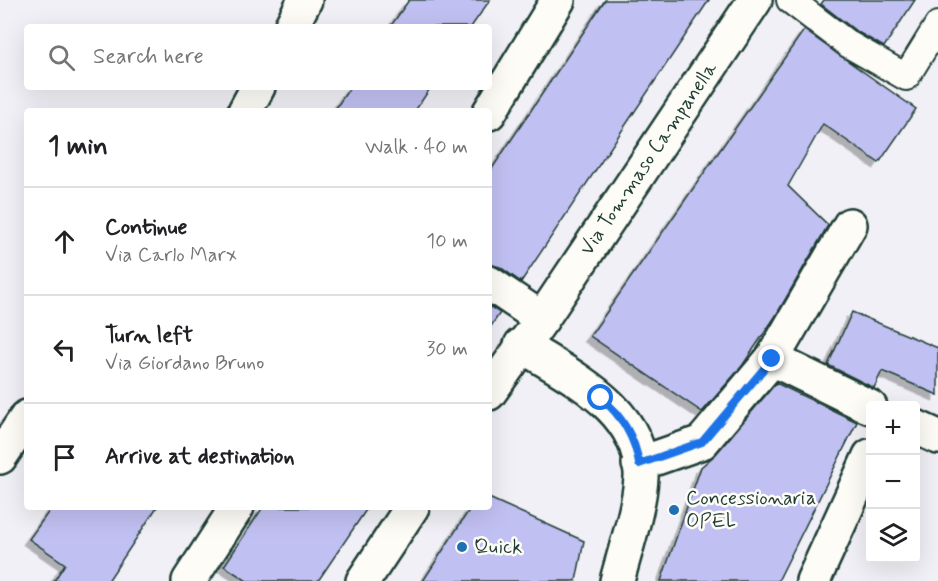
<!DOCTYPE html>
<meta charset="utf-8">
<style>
body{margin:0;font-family:Mynerve,sans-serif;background:#f2f2f2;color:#202124}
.controls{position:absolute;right:18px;bottom:18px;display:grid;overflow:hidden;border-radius:6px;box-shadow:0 6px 24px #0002}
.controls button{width:54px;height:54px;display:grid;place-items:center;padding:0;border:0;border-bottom:2px solid #e0e0e0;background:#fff;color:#202124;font:30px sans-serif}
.stop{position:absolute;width:18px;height:18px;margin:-14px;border:4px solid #1a73e8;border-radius:50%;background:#fff}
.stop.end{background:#1a73e8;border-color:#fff;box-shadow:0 2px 6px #0008}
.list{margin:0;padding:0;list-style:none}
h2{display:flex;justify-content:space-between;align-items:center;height:78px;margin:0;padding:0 24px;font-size:26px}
h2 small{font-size:20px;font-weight:400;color:#757577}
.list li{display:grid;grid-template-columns:39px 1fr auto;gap:18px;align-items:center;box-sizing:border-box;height:108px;padding:0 24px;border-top:2px solid #e0e0e0}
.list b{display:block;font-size:22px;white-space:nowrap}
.list p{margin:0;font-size:20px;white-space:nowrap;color:#757577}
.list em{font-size:20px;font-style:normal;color:#757577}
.icon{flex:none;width:33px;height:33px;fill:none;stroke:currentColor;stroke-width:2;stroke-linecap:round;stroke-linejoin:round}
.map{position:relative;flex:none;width:938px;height:581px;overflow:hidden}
.search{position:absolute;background:#fff;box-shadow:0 6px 24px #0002;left:24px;top:24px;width:468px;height:66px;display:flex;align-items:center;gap:15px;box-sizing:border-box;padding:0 21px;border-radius:6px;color:#757577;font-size:22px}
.panel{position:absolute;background:#fff;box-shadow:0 6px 24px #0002;left:24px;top:108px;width:468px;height:402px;border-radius:6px}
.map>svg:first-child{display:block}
</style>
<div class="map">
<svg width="938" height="581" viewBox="0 0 938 581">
<defs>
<filter id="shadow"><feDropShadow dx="-5.5" dy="5.5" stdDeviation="0" flood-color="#0004"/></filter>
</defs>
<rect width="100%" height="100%" fill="#f1f0f6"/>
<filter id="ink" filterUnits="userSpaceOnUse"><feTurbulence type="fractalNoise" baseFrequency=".0167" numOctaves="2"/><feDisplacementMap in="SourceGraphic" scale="12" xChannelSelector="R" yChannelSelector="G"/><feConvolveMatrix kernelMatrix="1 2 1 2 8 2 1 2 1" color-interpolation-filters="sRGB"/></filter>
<g filter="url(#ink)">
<g fill="#c1c0f2" stroke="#1f3d34" stroke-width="1.5" filter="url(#shadow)">
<polygon points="409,0 490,0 471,27 390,27"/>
<polygon points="605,0 709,0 521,282 500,267 489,264 489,173"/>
<polygon points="824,0 915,0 884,47 856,31 821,4"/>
<polygon points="804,30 916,109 879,163 823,124 788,186 828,225 775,317 742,366 702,412 590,336"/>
<polygon points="350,87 431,87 415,111 334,111"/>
<polygon points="489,306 500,313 489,329"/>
<polygon points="852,312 938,348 938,395 882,371 874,388 828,365"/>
<polygon points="776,383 857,422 778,581 661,581 701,467 716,454"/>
<polygon points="489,498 584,541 576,581 423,581 471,507 489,507"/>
<polygon points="52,507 157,507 108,581 54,581 65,564 29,539"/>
<polygon points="263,507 368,507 318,581 247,581 224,566"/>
</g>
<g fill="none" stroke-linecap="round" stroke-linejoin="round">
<defs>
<polyline id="service" points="790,0 848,44 906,77 938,25"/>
<g id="minor">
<polyline points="291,27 305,0"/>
<polyline points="245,111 258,87"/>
<polyline points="489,113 558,0"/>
<polyline points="489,283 542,319"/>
<polyline points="772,359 870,407"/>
<polyline points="916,427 938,437"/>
<polyline points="0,457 27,417"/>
<polyline points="639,464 702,442 772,359 850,225"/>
<polyline points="189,581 237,507"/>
<polyline points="813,581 870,456"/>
</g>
<g id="tertiary">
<path d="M521 345C569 376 644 409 641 478 639 510 625 550 617 581"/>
<polyline points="489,393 542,319 755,0"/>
<polyline points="363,581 412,507"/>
</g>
</defs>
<use href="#service" stroke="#1f3d34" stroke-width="30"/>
<use href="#minor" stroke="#1f3d34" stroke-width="38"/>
<use href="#tertiary" stroke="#1f3d34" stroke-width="38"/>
<use href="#service" stroke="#fdfcf7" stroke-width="26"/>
<use href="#minor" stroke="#fdfcf7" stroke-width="33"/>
<use href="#tertiary" stroke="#fdfcf7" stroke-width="33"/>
</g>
</g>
<g fill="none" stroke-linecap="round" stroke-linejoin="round" filter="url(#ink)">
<path stroke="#1a73e8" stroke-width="8" d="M601 398C622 416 635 437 639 464L702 442 772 359"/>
</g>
<g fill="#1f6fb2" stroke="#fdfcf7" stroke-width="2">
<circle cx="674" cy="510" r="6"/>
<circle cx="462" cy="547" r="6"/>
</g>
<g text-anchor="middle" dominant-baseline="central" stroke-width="5" stroke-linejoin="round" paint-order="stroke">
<g font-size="20" fill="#1f3d34" stroke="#fdfcf7">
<text transform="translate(649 159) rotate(-56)">Via Tommaso Campanella</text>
</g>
<g font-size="20" fill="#1f3d34" stroke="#fdfcf7" text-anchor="start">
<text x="686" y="498">Concessionaria<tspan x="686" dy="23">OPEL</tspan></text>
<text x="474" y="547">Quick</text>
</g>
</g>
</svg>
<div class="controls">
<button>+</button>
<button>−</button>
<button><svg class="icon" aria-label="layers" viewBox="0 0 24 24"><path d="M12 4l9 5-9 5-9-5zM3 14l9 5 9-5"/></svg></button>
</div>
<div class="stop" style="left:601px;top:398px"></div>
<div class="stop end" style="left:772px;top:359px"></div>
<div class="search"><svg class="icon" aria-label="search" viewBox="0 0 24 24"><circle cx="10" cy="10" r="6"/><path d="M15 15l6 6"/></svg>Search here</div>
<section class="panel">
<h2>1 min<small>Walk · 40 m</small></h2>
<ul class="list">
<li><svg class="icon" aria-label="ahead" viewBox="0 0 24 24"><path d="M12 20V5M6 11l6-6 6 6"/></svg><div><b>Continue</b><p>Via Carlo Marx</p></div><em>10 m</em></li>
<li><svg class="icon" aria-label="left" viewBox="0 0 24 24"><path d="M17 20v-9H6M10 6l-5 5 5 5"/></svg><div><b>Turn left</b><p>Via Giordano Bruno</p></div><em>30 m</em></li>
<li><svg class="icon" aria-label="arrive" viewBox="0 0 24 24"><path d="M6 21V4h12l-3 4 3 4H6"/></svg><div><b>Arrive at destination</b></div></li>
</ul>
</section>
</div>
